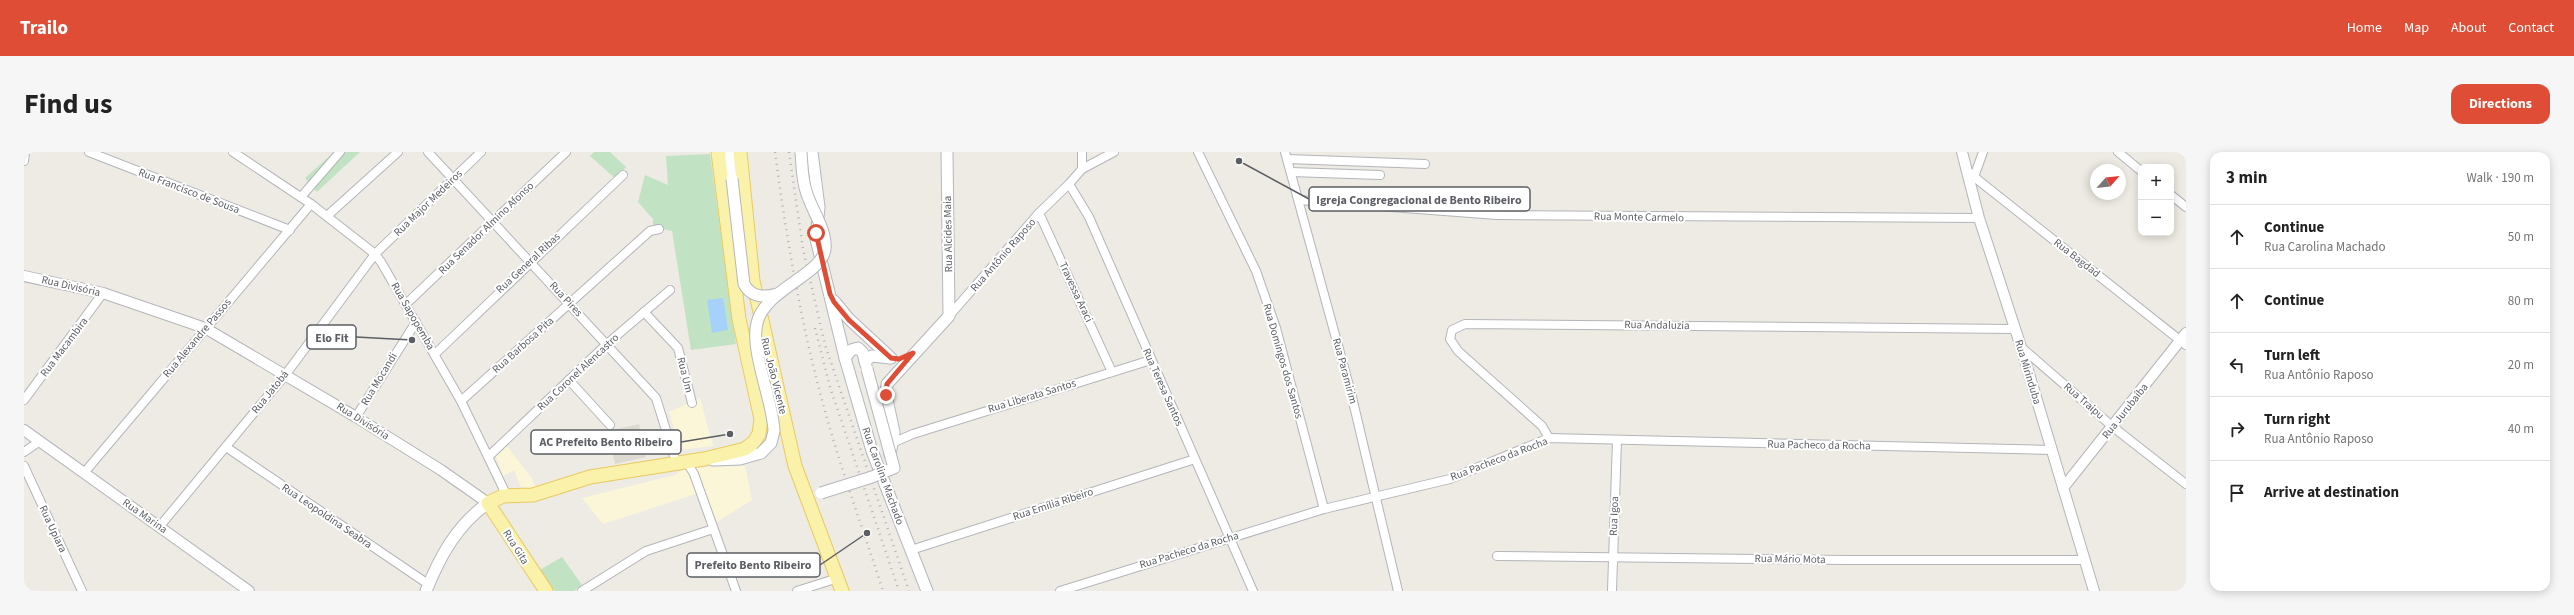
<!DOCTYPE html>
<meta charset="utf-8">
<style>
body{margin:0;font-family:"Source Sans 3",sans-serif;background:#f6f6f6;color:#222}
.controls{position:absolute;right:12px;top:12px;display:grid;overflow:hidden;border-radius:8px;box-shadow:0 2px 10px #0003}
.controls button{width:36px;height:36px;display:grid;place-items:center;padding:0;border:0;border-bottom:1px solid #e0e0e0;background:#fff;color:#222;font:20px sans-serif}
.compass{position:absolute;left:2066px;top:12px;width:36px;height:36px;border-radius:50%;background:#fff;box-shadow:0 2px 10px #0003;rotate:63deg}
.stop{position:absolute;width:12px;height:12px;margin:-9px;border:3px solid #df4d37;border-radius:50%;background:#fff}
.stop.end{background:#df4d37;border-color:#fff;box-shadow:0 1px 4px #0008}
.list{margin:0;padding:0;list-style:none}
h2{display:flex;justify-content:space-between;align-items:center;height:52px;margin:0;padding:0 16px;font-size:17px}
h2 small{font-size:13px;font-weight:400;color:#767676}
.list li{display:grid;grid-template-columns:26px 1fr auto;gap:12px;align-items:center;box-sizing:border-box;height:64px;padding:0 16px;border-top:1px solid #e0e0e0}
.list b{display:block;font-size:15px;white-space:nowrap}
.list p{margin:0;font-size:13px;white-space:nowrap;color:#767676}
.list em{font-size:13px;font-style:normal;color:#767676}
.icon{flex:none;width:22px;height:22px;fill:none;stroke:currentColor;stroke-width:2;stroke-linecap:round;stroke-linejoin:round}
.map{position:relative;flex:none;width:2162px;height:439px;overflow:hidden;border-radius:12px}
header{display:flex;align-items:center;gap:24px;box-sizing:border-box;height:56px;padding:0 20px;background:#df4d37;color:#fff}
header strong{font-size:19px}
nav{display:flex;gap:22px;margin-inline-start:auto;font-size:14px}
.intro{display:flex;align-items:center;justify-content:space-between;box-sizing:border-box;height:96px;padding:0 24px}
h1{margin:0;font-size:28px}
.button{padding:10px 18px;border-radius:12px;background:#df4d37;color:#fff;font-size:14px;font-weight:700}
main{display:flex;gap:24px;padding:0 24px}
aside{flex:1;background:#fff;border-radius:12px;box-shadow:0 2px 10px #0003}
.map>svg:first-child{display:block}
</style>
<header>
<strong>Trailo</strong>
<nav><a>Home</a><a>Map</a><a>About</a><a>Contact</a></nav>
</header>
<div class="intro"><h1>Find us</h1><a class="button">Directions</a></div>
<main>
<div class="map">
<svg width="2162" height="439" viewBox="0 0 2162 439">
<rect width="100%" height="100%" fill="#edebe3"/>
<g fill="#fcf6d9">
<polygon points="676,246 689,294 656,298 645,260"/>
<polygon points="483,294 509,328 512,337 497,335 490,318 479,324 470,299"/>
<polygon points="721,314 728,348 693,370 681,339 579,372 558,346 651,323 661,316"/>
</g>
<polygon fill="#dddad1" points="615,272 622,305 591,312 584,279"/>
<g fill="#c1e3c3">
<polygon points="310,0 336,0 293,40 281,26"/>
<polygon points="570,0 586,0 602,15 592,27 566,4"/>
<polygon points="686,2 712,192 667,198 648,79 629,75 629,67 614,50 621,23 644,33 642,4"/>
<polygon points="538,405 558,433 550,439 531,439 514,419"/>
</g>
<polygon fill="#a6d1fa" points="699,146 704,178 688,181 683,148"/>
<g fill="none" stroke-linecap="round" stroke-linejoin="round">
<defs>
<g id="minor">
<polyline points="65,0 266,78"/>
<polyline points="209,0 287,52 351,102 357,110 437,249 483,344"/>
<polyline points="404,0 632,246 652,310"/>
<polyline points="1174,0 1232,119 1252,176 1300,357"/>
<polyline points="1261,0 1327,241 1374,439"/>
<polyline points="2094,0 2117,19"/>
<polyline points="1263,7 1401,12"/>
<polyline points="0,9 1,0"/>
<polyline points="1058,17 1090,0"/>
<polyline points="1267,20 1356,23"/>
<polyline points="1944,20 2162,193"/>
<polyline points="1950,25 1959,0"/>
<polyline points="1045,32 1065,65 1229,439"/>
<polyline points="2147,43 2162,55"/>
<polyline points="277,45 316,0"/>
<polyline points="1275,48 1473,63 1955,66"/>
<polyline points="1015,61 1088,220"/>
<polyline points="303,64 374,0"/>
<polyline points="382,152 542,0"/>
<polyline points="620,160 654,196 668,251"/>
<polyline points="925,164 1015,61 1045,32 1058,17 1058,0"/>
<polyline points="1997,195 2089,275 2162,332"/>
<polyline points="411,202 599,23"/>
<polyline points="545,228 586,273"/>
<polyline points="0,248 79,141"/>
<polyline points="437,249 626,79 635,77"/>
<polyline points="332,265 392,170"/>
<polyline points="1525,286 1518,274 1434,199 1426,187 1428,178 1441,172 1991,177"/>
<polyline points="868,291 889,282 1127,208"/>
<polyline points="202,295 404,432"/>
<polyline points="0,300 16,289"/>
<polyline points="465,304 584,191 646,138"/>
<polyline points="662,309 670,322 712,439"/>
<polyline points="0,314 58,439"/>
<polyline points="60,321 287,52"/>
<polyline points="136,374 262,222 351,102 457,0"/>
<polyline points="887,398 1171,307"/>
<polyline points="1473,404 1824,408 2060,408"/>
<polyline points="558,439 622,399 689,377"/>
<polyline points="773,439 814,426"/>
<polyline points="1036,439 1300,357 1426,327 1525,286 2027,298"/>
<polyline points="1588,439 1593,288"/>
</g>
<g id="tertiary">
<polyline points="1938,0 1955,66 1997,195 2070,439"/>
<polyline points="0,124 79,141 181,176 332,265 417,318 464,351"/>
<polyline points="0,278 225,439"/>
<polyline points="2039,336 2162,181"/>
</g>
<g id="secondary">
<polyline points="706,0 708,27"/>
<polyline points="788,0 795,55 792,87 821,206 848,299 903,439"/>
<polyline points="810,149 825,167 867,206"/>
<polyline points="821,206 827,198 834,196 839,201 842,213"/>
<polyline points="841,209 848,204 866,206"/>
<polyline points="866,303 870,280 862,243 863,232 925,164 923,0"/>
<polyline points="689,308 716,307 737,301"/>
<path d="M402 439C416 404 433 373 464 351"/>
</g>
<g id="primary">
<polyline points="716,0 729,129 771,314 818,439"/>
<polyline points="522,439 464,351 479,344 509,343 566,325 680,307 721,297 730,290 735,282 737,267 715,167 694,0"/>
</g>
</defs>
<use href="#minor" stroke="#b4b5ba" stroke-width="10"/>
<use href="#tertiary" stroke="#b4b5ba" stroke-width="12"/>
<use href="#secondary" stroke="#b5b7bd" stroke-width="13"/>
<use href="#primary" stroke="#e9ca60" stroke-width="15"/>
<use href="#minor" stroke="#fff" stroke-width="8"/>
<use href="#tertiary" stroke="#fff" stroke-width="10"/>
<use href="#secondary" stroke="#fff" stroke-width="11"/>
<use href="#primary" stroke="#faf2ab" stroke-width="13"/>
<g stroke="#b2b2b3" stroke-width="2.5" stroke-dasharray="1 5" stroke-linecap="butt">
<path d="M751 0C764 98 781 195 810 290 825 340 843 389 859 439"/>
<polyline points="765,0 779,97 801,193 885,439"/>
<polyline points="791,176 806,235 875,439"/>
</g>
<defs>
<g id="secondary-bridge">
<path d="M708 27 720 132C727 145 739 146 753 142"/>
<path d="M737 301 747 291 750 279C749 249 726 199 733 171 741 137 798 123 801 97 803 78 787 57 782 39 778 27 778 13 777 0"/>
<polyline points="797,341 848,325 870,316 843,217"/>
</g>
</defs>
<use href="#secondary-bridge" stroke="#b5b7bd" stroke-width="13" stroke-linecap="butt"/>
<use href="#secondary-bridge" stroke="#fff" stroke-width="11"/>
</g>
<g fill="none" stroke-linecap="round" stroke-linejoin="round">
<polyline stroke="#df4d37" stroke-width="5" points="792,81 806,142 810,150 825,168 867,206 875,207 889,201 863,232 862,243"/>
</g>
<g text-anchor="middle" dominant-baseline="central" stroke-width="4" stroke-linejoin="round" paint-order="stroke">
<g font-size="11" fill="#5b5e63" stroke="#fff">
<text transform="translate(165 39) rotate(21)">Rua Francisco de Sousa</text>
<text transform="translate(404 51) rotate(-44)">Rua Major Medeiros</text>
<text transform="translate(1615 65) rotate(1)">Rua Monte Carmelo</text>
<text transform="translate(462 76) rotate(-44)">Rua Senador Almino Afonso</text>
<text transform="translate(924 82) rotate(-91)">Rua Alcides Maia</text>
<text transform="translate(979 103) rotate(-49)">Rua Antônio Raposo</text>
<text transform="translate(2053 106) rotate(38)">Rua Bagdad</text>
<text transform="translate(504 111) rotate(-43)">Rua General Ribas</text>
<text transform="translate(47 134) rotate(13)">Rua Divisória</text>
<text transform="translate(1052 140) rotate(65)">Travessa Araci</text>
<text transform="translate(542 147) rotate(47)">Rua Pires</text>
<text transform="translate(389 164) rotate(60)">Rua Sapopemba</text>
<text transform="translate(1633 173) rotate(1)">Rua Andaluzia</text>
<text transform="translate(173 186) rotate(-50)">Rua Alexandre Passos</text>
<text transform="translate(499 193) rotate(-42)">Rua Barbosa Pita</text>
<text transform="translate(40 195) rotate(-53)">Rua Macambira</text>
<text transform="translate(1259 209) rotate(74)">Rua Domingos dos Santos</text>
<text transform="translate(1321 219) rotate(75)">Rua Paramirim</text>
<text transform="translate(554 220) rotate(-43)">Rua Coronel Alencastro</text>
<text transform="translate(2004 220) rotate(73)">Rua Mirinduba</text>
<text transform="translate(661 223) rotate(76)">Rua Um</text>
<text transform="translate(750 224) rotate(76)">Rua João Vicente</text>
<text transform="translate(355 227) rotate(-59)">Rua Mocandi</text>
<text transform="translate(1139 235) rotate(66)">Rua Teresa Santos</text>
<text transform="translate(246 240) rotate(-51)">Rua Jatobá</text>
<text transform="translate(1008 244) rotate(-17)">Rua Liberata Santos</text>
<text transform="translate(2060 249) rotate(41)">Rua Traipu</text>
<text transform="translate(2101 259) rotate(-52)">Rua Jurubaíba</text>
<text transform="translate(339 269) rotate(32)">Rua Divisória</text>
<text transform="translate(1795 293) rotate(1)">Rua Pacheco da Rocha</text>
<text transform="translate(1475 307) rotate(-21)">Rua Pacheco da Rocha</text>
<text transform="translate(859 324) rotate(70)">Rua Carolina Machado</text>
<text transform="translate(1029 352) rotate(-18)">Rua Emília Ribeiro</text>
<text transform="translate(121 364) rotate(35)">Rua Marina</text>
<text transform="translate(303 364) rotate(34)">Rua Leopoldina Seabra</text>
<text transform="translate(1590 364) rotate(-88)">Rua Igoa</text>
<text transform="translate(29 377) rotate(65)">Rua Upiara</text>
<text transform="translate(492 395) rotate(58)">Rua Gita</text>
<text transform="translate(1165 398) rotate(-17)">Rua Pacheco da Rocha</text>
<text transform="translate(1766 407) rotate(1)">Rua Mário Mota</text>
</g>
</g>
<path fill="none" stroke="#5b5e63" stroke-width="1.5" d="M1215 9L1285 47M388 188L332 185M706 282L657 290M843 381L796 413"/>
<g fill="#5b5e63" stroke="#fff" stroke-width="1.5">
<circle cx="1215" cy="9" r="4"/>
<circle cx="388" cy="188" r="4"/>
<circle cx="706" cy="282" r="4"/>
<circle cx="843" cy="381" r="4"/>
</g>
<g fill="#fff" stroke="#5b5e63" stroke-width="1.5">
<rect x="1285" y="35" width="221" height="24" rx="4"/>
<rect x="283" y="173" width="49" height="24" rx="4"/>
<rect x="507" y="278" width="150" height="24" rx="4"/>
<rect x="663" y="401" width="133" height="24" rx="4"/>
</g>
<g font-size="12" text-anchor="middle" font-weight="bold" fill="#5b5e63">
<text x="1395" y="52">Igreja Congregacional de Bento Ribeiro</text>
<text x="308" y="190">Elo Fit</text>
<text x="582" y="294">AC Prefeito Bento Ribeiro</text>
<text x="729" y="417">Prefeito Bento Ribeiro</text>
</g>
</svg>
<div class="controls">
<button>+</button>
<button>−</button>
</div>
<svg class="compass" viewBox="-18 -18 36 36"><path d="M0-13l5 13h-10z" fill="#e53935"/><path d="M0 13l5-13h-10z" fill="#767676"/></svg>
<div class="stop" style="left:792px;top:81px"></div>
<div class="stop end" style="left:862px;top:243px"></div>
</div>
<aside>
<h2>3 min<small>Walk · 190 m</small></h2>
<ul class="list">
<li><svg class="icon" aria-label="ahead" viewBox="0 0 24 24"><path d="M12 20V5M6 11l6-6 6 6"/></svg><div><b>Continue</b><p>Rua Carolina Machado</p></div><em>50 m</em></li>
<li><svg class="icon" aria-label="ahead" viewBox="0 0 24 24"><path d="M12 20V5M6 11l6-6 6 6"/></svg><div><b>Continue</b></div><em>80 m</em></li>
<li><svg class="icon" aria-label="left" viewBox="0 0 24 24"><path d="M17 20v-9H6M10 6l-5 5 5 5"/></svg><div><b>Turn left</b><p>Rua Antônio Raposo</p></div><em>20 m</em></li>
<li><svg class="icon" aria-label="right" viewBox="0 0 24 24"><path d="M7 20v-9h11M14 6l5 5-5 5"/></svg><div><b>Turn right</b><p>Rua Antônio Raposo</p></div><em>40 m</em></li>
<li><svg class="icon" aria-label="arrive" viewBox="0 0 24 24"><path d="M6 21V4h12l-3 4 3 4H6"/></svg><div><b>Arrive at destination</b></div></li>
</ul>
</aside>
</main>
